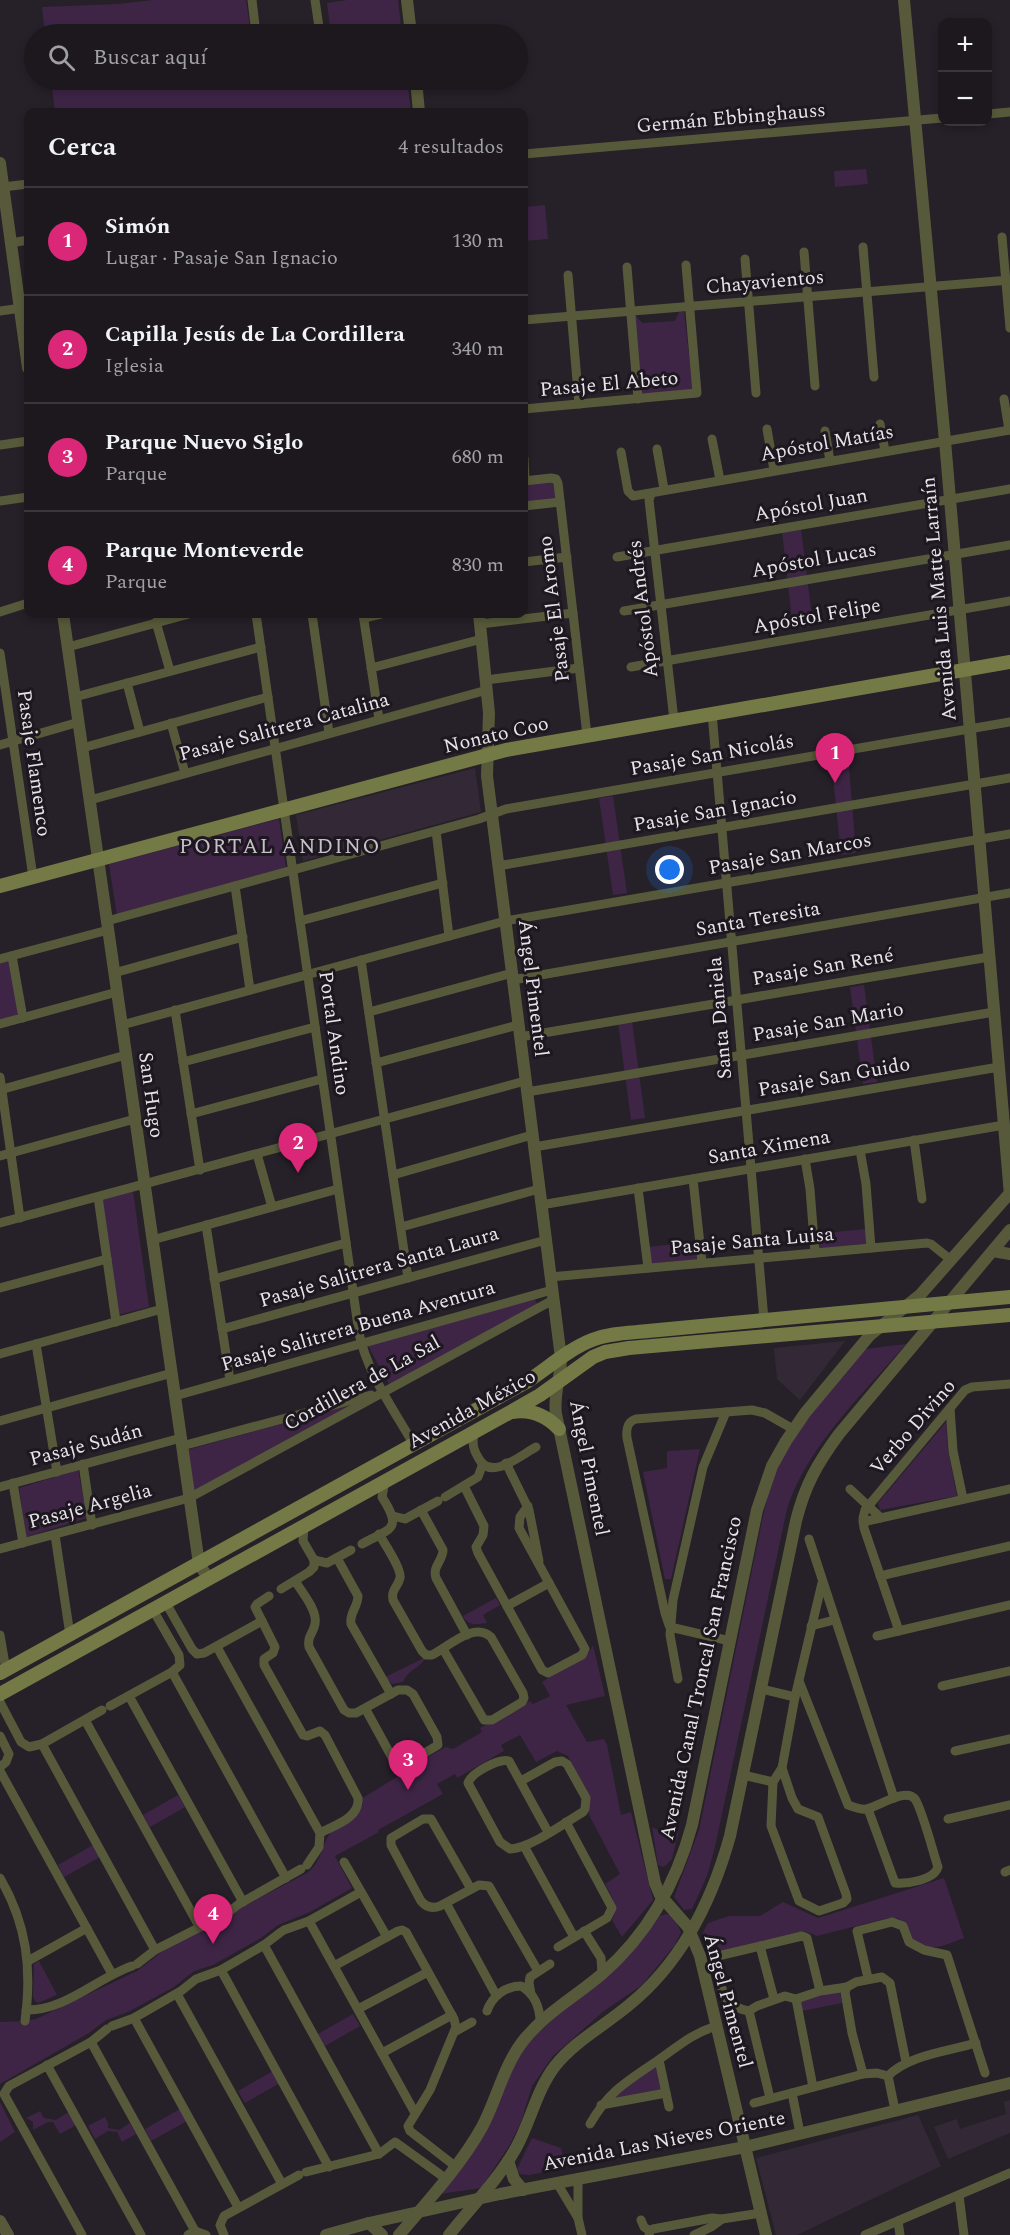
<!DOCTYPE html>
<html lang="es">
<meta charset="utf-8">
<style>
body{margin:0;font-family:Spectral,serif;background:#252127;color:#f1f3f6}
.controls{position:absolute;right:18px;top:18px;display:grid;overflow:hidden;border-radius:12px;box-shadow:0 3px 9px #0003}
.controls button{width:54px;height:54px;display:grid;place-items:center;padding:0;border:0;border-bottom:2px solid #3a373c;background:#1c181e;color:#f1f3f6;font:30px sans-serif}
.you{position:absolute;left:670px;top:870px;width:21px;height:21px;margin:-15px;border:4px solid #fff;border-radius:50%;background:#1a73e8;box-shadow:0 0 0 9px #1a73e833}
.badge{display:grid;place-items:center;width:39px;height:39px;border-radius:50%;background:#db2777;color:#fff;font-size:20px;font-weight:700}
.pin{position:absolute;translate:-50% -50px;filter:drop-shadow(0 2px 3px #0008)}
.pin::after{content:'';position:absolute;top:32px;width:21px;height:18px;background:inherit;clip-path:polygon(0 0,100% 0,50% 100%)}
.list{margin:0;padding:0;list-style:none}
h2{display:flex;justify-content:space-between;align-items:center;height:78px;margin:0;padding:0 24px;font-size:26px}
h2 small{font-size:20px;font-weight:400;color:#a0a0a4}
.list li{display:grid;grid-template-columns:39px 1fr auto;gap:18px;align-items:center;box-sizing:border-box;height:108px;padding:0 24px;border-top:2px solid #3a373c}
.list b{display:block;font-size:22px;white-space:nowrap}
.list p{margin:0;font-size:20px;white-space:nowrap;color:#a0a0a4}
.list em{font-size:20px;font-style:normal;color:#a0a0a4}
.icon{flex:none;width:33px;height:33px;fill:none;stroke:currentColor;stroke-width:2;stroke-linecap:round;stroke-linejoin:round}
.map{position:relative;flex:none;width:1010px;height:2235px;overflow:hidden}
.search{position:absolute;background:#1c181e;box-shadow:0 3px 9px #0003;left:24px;top:24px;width:504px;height:66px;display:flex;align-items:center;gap:15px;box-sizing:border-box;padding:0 21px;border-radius:33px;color:#a0a0a4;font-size:22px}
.panel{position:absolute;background:#1c181e;box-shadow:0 3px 9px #0003;left:24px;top:108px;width:504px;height:510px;border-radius:12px}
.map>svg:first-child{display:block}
</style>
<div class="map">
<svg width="1010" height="2235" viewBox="0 0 1010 2235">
<rect width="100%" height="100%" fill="#262028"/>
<g fill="#332936">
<polygon points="475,768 481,812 303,861 296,815"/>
<polygon points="845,1341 800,1400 777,1379 774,1348"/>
<polygon points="1010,2100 1010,2133 948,2159 934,2127 957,2119 960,2129 1006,2114 1004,2102"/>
<polygon points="918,2115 941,2166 797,2235 776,2235 756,2158"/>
</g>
<g fill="#3e2546">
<polygon points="153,0 246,0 251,34 45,34 42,7 118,4"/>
<polygon points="347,0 398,0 402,34 331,34 327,3"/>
<polygon points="51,80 292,80 293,83 318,80 407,80 411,112 55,112"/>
<polygon points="866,169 868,184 835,187 834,171"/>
<polygon points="545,205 548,239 524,241 524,207"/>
<polygon points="679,312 684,312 693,391 640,396 633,316 636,316 642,323 675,321"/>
<polygon points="554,481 556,498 524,502 524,484"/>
<polygon points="801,529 813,626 793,629 782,531"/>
<polygon points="848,755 856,853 841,855 831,757"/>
<polygon points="613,796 627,893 613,895 599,798"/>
<polygon points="279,819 286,868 117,916 109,864"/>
<polygon points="10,961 18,1012 16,1016 0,1020 0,963"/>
<polygon points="864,985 877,1082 863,1084 850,987"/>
<polygon points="632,1021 645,1118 631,1120 618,1023"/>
<polygon points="133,1191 149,1307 118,1315 101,1199"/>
<polygon points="866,1229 868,1242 866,1245 819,1250 815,1234"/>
<polygon points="695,1242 697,1260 652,1267 647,1247"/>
<polygon points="535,1299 537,1304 390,1386 367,1344"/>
<path d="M906 1344C863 1394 807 1446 787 1509L715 1847 707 1876 692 1909 684 1910 674 1897 699 1830 762 1521C767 1499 772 1476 784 1455 805 1417 838 1383 865 1349Z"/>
<polygon points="354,1404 193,1494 187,1450"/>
<polygon points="946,1422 948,1451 957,1496 880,1510 878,1503"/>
<polygon points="700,1449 671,1579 665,1579 643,1472 667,1468 667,1451"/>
<polygon points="78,1470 87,1518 26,1537 19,1488"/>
<path d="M496 1598 500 1605 483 1615 487 1623C476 1624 469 1627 463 1616Z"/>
<path d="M593 1645 605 1696 566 1705 587 1742 604 1739 607 1745 621 1815 631 1812 653 1900 622 1937 612 1920C619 1906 612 1897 605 1884L620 1874 589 1815 590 1802 588 1796 568 1756 557 1751 536 1762 520 1735 501 1745 504 1751 457 1778 455 1774 437 1784 443 1794 378 1830 379 1832 335 1856 352 1888 310 1912 278 1925 261 1938 213 1965 194 1971 174 1987 128 2012 106 2020 89 2033 0 2084V2022L25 2021 36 2019 137 1971 164 1950 204 1927 307 1873C322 1862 321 1845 331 1832 341 1819 353 1825 363 1805L361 1799 400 1775 399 1772 446 1747 453 1749 482 1732 480 1728 530 1701 533 1704 550 1696 542 1682 589 1653Z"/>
<path d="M426 1657C418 1671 409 1668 403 1682L392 1684 385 1677Z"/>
<polygon points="178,1795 185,1807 150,1827 143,1815"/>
<path d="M652 1827C662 1832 668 1836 679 1830L672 1859 664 1867 658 1865Z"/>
<polygon points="93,1845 100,1857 64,1877 58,1865"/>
<path d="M944 1878 964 1938C942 1946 934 1952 912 1941L905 1922 897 1918H888L817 1936 804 1931 707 1955 702 1934 708 1923 729 1916H760L783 1902 818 1918Z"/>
<polygon points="666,1914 673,1916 681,1932 674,1946 642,1985 604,2011 553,2056 532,2086 521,2122 509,2146 481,2188 440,2194 529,2040 659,1916"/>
<polygon points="39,1961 57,1995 38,2003 35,2001 33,1996 34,1964"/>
<polygon points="839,1988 842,2003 802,2011 800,2001"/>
<polygon points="353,2014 360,2026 325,2046 318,2034"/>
<polygon points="656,2067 661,2090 609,2101 624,2087"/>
<polygon points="273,2071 280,2083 245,2103 238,2091"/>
<polygon points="0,2102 15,2132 0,2142"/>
<polygon points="180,2109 187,2121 151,2141 145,2129"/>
<polygon points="40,2111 44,2118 56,2120 70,2111 78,2124 60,2134 53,2122 48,2122 33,2130 33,2122 26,2118"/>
<polygon points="105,2117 108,2123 108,2128 119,2130 130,2123 136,2134 122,2142 117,2132 108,2131 95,2139 88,2126"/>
<polygon points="532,2138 561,2148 566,2168 529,2175 520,2174 517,2169"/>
</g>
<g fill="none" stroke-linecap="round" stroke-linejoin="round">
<g stroke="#575a3a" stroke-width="9">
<polyline points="252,0 256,34"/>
<polyline points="315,0 320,34"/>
<polyline points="988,114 1010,112"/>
<polyline points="524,154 942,118"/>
<polyline points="3,187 28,184"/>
<polyline points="1002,237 1010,328"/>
<polyline points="11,243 28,240"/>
<polyline points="863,247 874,377"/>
<polyline points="804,252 815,386"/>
<polyline points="745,259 756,393"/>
<polyline points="627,267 638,399"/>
<polyline points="568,275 579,404"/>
<polyline points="0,311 28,307"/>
<polyline points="524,320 1010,280"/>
<polyline points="1004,399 1009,430"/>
<polyline points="524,409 697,393 686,265"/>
<polyline points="880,424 885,451"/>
<polyline points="767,429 774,470"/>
<polyline points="825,431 830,461"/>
<polyline points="712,439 720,480"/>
<polyline points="0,445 28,441"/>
<polyline points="657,449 664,489"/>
<polyline points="621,452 628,491 633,496 1010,430"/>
<polyline points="524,458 525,480"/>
<polyline points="524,481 551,478 556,479 558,483 587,735"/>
<polyline points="651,494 649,500 674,720"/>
<polyline points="0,501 28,497"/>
<polyline points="524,506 560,502"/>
<polyline points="617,557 1010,489"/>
<polyline points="524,562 567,557"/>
<polyline points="624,611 1010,545"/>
<polyline points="0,612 28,603"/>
<path d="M256 614 359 1333C367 1373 394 1410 414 1445"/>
<polyline points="312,614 329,733"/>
<polyline points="363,614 379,719"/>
<polyline points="364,618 381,614"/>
<polyline points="156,622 170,671"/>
<polyline points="480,624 573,613"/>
<polyline points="68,647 189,614"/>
<polyline points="0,653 33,877"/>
<polyline points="631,667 1010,601"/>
<polyline points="371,668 482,639"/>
<polyline points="486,680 579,668"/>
<polyline points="127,683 140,732"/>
<polyline points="75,697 261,647"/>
<polyline points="712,713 764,1320"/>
<polyline points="171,723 185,773"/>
<polyline points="0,745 79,722"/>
<polyline points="82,748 268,697"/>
<polyline points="90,800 487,690"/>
<polyline points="436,831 449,936"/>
<polyline points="498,866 1010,778"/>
<polyline points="235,886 250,990"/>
<polyline points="107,921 479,819 506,809 1010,722"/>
<polyline points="300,921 443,883"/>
<polyline points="12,956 23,1018"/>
<polyline points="0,959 108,930"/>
<polyline points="361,960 408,1278"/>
<polyline points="114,973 243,937"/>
<polyline points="512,980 1010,893"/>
<polyline points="175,1010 200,1170"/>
<polyline points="369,1012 512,973"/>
<polyline points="0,1024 117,992"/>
<polyline points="122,1025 505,921 1010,834"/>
<polyline points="520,1037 989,957"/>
<polyline points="183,1062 315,1027"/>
<polyline points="376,1063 518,1025"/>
<polyline points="0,1077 20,1218"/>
<polyline points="0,1090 126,1055"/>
<polyline points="527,1092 994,1012"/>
<polyline points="191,1114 322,1079"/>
<polyline points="914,1140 922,1199"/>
<polyline points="534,1147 999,1067"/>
<polyline points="860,1150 866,1184 871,1248"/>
<polyline points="257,1154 272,1207"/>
<polyline points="0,1156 135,1119"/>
<polyline points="805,1159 810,1189 815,1253"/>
<polyline points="393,1175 532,1135"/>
<polyline points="693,1179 702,1263"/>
<polyline points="638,1188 648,1268"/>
<polyline points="98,1197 116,1322"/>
<polyline points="541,1205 1004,1125"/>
<polyline points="0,1223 525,1081"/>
<polyline points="206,1225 230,1380"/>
<polyline points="401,1227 539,1189"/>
<polyline points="152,1240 338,1189"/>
<polyline points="550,1277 927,1243 931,1244 951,1260"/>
<polyline points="214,1279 346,1243"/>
<polyline points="0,1288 107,1259"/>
<polyline points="222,1329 546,1240"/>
<polyline points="36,1344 57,1472"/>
<polyline points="0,1354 162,1309"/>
<polyline points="175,1396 552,1290"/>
<polyline points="950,1408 953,1451 963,1499"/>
<polyline points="0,1421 172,1373"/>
<path d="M474 1432C472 1444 473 1449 479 1459 491 1481 521 1455 536 1447"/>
<polyline points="182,1446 371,1395"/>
<polyline points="506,1463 529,1510 539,1561"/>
<polyline points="83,1464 92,1525"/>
<polyline points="13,1483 23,1543"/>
<polyline points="464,1486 484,1526 483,1535 476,1547 478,1553 542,1670 548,1673 582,1655 585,1649 519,1528 520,1517 528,1506"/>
<polyline points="0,1487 181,1438"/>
<polyline points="850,1489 881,1518"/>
<polyline points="445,1497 478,1477 482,1466"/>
<path d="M421 1510 443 1550C443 1561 432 1566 436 1578L467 1635"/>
<polyline points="393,1516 405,1519 438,1501"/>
<polyline points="863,1522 1010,1489"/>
<path d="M379 1534C384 1543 402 1569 400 1578 398 1587 391 1589 393 1600L422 1651 426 1655H432C448 1647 474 1621 491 1637L523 1693 524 1698 522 1702 492 1720H484L443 1649"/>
<polyline points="55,1535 70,1635"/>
<polyline points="809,1539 894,1798"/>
<path d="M362 1544C391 1528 403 1530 382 1497L385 1481"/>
<polyline points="0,1549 189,1498 553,1300"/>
<path d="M337 1558 358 1596C358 1607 349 1613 351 1624L391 1694"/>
<polyline points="314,1560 327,1563 351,1550"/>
<polyline points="880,1576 1010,1546"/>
<path d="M295 1581C302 1592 318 1611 315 1624 313 1634 307 1636 309 1647L344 1710 349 1713H356L398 1690H407L413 1694 437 1737 438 1745 406 1764 399 1765 394 1761 365 1708"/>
<polyline points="281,1589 309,1572 314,1567 314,1560 303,1541 304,1525"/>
<path d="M269 1596 257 1604 255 1607 275 1647 273 1653 264 1659V1665L303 1735 307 1736 320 1731 325 1735 358 1798C360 1818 335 1825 320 1833"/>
<polyline points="166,1603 192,1649 197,1654 204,1653 262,1621"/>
<polyline points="507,1606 549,1583"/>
<path d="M669 1625 665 1613 627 1438C626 1429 627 1422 636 1419L752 1410 765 1413 793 1429"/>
<polyline points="811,1626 834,1620"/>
<polyline points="670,1627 730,1641"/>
<polyline points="899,1631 864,1528 863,1518 865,1510 965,1390 972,1387 1010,1384"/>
<polyline points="0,1635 6,1670"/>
<polyline points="877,1636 1010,1605"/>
<polyline points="217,1647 320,1833 319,1847 307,1865"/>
<polyline points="172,1672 286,1878"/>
<polyline points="678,1679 670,1635 673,1600 703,1467 726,1412"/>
<path d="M799 1681 848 1805C854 1807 860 1810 866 1809 878 1807 906 1787 915 1799 922 1809 933 1852 938 1867 934 1880 908 1884 895 1883L868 1809"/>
<polyline points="942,1686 1010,1671"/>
<polyline points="761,1689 795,1697"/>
<polyline points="129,1696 243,1902"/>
<polyline points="0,1702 21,1742 29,1747 42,1744 102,1710"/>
<polyline points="110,1706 172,1672 180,1665 179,1655 153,1610"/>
<polyline points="85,1720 199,1926"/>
<polyline points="0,1736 9,1754 6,1762 0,1767"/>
<polyline points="42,1744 155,1950"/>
<polyline points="955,1751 1010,1739"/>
<polyline points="782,1768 792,1798 798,1809 818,1817 846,1894 847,1899 843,1903 819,1911 799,1901 771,1826 773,1782 782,1768 795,1697 822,1583"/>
<polyline points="0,1771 112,1974"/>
<polyline points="743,1775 773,1782"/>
<path d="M521 1781 555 1762 562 1761 567 1764 586 1798 585 1809 583 1812C564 1823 531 1848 510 1849L500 1842 468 1783C471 1773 499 1758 509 1761L548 1832"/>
<polyline points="948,1819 1010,1805"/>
<polyline points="524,1846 574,1937"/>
<polyline points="344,1862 387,1937"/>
<polyline points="1005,1872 1010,1870"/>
<path d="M0 1878C27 1924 32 1969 25 2021"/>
<path d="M471 1889 431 1819H423L391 1838V1845L421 1901C426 1907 432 1909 440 1906L479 1885 489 1886 538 1971"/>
<polyline points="446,1903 496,1995"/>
<polyline points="226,1914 239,1904 301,1869"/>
<polyline points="309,1921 415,2113"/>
<polyline points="284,1930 309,1921 361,1892"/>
<polyline points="584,1931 601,1958 602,1974"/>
<polyline points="264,1945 379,2154"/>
<polyline points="760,1946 774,1999"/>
<polyline points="558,1947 607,1918 612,1908 566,1822"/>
<polyline points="28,1961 87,1928"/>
<polyline points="137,1964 155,1950 218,1918"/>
<polyline points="334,1966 398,1931 402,1930 406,1932 454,2019 456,2027 430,2090 408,2126 410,2131 455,2166"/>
<polyline points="221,1970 329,2167"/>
<polyline points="199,1978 221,1970 264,1945 281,1932"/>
<polyline points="868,1978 857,1931 892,1922 903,1926 909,1942 924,1950 947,1955 985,2073"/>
<path d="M820 1991 807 1938 802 1936 718 1956 715 1965C723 1989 721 2006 749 2011L757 2006 785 1996 796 1999 820 1991 847 1987"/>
<polyline points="177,1994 282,2184"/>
<polyline points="531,1994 529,1983 530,1977 550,1964"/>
<polyline points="796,1999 813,2087"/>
<polyline points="358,2009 428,1972"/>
<path d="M26 2010C65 2011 97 1978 132 1966"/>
<path d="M487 2011C492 1996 506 1986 521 1986 534 1993 540 2007 540 2022"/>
<polyline points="749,2011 770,2098"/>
<polyline points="134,2018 238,2207"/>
<polyline points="112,2026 134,2018 181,1991 196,1979"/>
<polyline points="456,2031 472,2022"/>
<polyline points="91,2042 195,2231"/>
<polyline points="382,2053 452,2015"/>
<polyline points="659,2060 669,2107"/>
<polyline points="47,2065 141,2235"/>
<polyline points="863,2074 852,2033 845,1992 847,1987 856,1982 882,1977 890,1983 906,2062"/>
<path d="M888 2076C908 2055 949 2051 976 2043"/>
<polyline points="888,2076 895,2110"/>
<polyline points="792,2093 800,2133"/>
<polyline points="754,2103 863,2074 877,2073 888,2076"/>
<polyline points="601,2105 666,2093"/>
<path d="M590 2124C609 2091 626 2082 657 2061 679 2046 689 2035 716 2026"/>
<polyline points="306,2172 379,2154 395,2142 445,2178"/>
<polyline points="578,2179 578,2218 582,2235"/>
<polyline points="557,2183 578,2218"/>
<polyline points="959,2195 964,2235"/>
<polyline points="641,2220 644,2227 650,2231"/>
<polyline points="898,2221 900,2235"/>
<polyline points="82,2235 4,2094 9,2086 91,2042 107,2029"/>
<polyline points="188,2235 195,2231 206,2235"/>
<polyline points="224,2235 220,2225 224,2216 299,2175"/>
<polyline points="649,2235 650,2231 653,2229 712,2218 722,2219 761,2213"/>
<polyline points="694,2235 711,2227 722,2219"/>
<polyline points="865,2235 1010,2173"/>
</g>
<g stroke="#575a3a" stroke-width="12">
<polyline points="407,0 411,34"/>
<polyline points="904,0 945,441 1010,1195"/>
<polyline points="416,80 419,112"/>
<polyline points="0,163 28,368"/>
<polyline points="63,614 199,1564 209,1579"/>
<path d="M479 614 489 713 487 776 561 1358C561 1378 553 1394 556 1414L655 1883 660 1895 688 1927 700 1956 766 2235"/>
<polyline points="993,1251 1010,1254"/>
<polyline points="508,2161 514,2179 523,2190"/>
<polyline points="0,2221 8,2235"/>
<polyline points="369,2223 382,2235"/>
<polyline points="326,2235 369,2223 500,2194 745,2147 1010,2083"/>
<path d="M399 2235C427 2202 461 2165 482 2127 497 2099 503 2067 523 2041 545 2013 575 1997 602 1974 648 1934 676 1884 692 1825L757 1510 772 1466 786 1441 805 1413 870 1335 920 1295 1010 1193"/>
<path d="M449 2235C471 2207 498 2180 516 2148 531 2121 536 2091 555 2066 575 2041 604 2026 629 2005 682 1962 712 1901 730 1836L796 1521C805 1485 817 1464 839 1434L1010 1230"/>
</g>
<g stroke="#747a45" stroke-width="14">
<polyline points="0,886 506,750 1010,662"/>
<path d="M512 1412C530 1409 546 1415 559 1429"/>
<path d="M0 1673 528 1381C549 1367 569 1349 592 1340 610 1333 629 1333 648 1331L1010 1297"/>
<polyline points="0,1694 507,1414 540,1395 593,1357 605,1352 629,1348 1010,1315"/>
</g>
</g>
<g text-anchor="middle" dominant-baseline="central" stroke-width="6" stroke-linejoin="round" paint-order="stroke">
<g font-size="20" fill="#e7e3e8" stroke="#1d171f">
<text transform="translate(731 118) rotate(-5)">Germán Ebbinghauss</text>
<text transform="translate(765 282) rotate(-5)">Chayavientos</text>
<text transform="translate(609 384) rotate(-5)">Pasaje El Abeto</text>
<text transform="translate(827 443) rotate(-10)">Apóstol Matías</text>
<text transform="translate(811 505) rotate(-10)">Apóstol Juan</text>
<text transform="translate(814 560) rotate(-10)">Apóstol Lucas</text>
<text transform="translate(939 599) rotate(-95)">Avenida Luis Matte Larraín</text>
<text transform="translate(554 609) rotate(-97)">Pasaje El Aromo</text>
<text transform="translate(643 609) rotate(-97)">Apóstol Andrés</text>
<text transform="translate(817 616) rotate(-10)">Apóstol Felipe</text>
<text transform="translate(284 727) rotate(-15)">Pasaje Salitrera Catalina</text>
<text transform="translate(496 735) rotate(-13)">Nonato Coo</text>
<text transform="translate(712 755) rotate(-10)">Pasaje San Nicolás</text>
<text transform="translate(34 763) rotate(82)">Pasaje Flamenco</text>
<text transform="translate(715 811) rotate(-10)">Pasaje San Ignacio</text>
<text transform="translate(790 854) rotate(-10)">Pasaje San Marcos</text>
<text transform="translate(758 919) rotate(-10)">Santa Teresita</text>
<text transform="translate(823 967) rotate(-10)">Pasaje San René</text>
<text transform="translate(533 988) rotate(83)">Ángel Pimentel</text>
<text transform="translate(720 1018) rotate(-95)">Santa Daniela</text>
<text transform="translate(828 1022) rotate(-10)">Pasaje San Mario</text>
<text transform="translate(334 1033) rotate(82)">Portal Andino</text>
<text transform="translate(834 1077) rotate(-10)">Pasaje San Guido</text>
<text transform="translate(151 1095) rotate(82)">San Hugo</text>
<text transform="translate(769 1147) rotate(-10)">Santa Ximena</text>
<text transform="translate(752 1241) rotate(-5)">Pasaje Santa Luisa</text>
<text transform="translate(379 1267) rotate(-16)">Pasaje Salitrera Santa Laura</text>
<text transform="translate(358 1326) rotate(-16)">Pasaje Salitrera Buena Aventura</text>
<text transform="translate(362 1383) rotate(-29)">Cordillera de La Sal</text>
<text transform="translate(472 1409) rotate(-29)">Avenida México</text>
<text transform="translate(913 1427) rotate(-49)">Verbo Divino</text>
<text transform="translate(86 1445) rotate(-15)">Pasaje Sudán</text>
<text transform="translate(589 1468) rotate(79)">Ángel Pimentel</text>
<text transform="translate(90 1506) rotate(-15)">Pasaje Argelia</text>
<text transform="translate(701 1678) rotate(-78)">Avenida Canal Troncal San Francisco</text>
<text transform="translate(728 2001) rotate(75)">Ángel Pimentel</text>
<text transform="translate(664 2141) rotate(-11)">Avenida Las Nieves Oriente</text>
</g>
<g font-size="21" letter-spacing="1.5" fill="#c6bec9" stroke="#1d171f">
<text x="280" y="847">PORTAL ANDINO</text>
</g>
</g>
</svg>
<div class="controls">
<button>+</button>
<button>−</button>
</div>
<div class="you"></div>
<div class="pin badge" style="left:835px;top:783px">1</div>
<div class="pin badge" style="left:298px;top:1173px">2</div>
<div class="pin badge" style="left:408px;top:1790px">3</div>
<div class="pin badge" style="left:213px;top:1944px">4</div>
<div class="search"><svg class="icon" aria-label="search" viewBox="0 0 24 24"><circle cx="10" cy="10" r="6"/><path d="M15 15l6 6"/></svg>Buscar aquí</div>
<section class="panel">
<h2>Cerca<small>4 resultados</small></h2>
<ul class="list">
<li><span class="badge">1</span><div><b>Simón</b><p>Lugar · Pasaje San Ignacio</p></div><em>130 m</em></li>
<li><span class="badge">2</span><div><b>Capilla Jesús de La Cordillera</b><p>Iglesia</p></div><em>340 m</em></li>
<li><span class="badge">3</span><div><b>Parque Nuevo Siglo</b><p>Parque</p></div><em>680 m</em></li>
<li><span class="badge">4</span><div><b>Parque Monteverde</b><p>Parque</p></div><em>830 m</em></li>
</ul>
</section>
</div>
